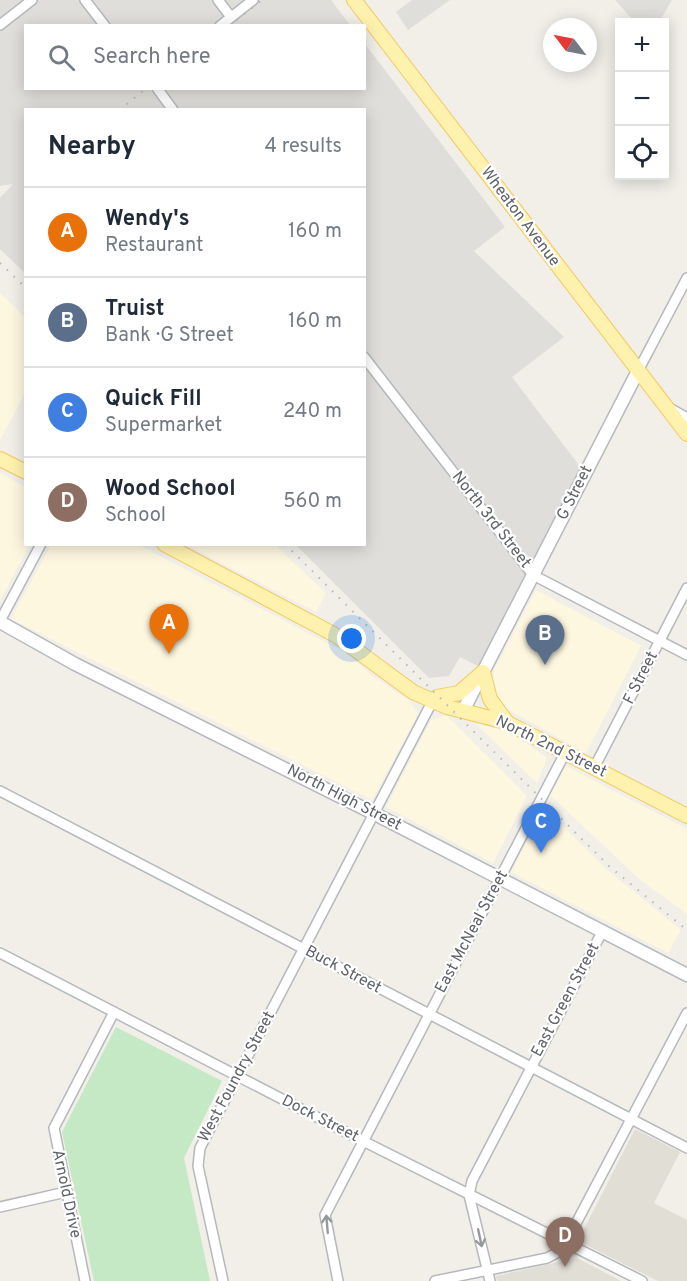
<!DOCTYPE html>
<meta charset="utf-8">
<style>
body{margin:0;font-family:Overpass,sans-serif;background:#f2f2f3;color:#1f2937}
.controls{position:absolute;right:18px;top:18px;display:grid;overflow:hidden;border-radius:0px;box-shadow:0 3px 15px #0003}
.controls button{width:54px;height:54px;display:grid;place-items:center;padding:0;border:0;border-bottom:2px solid #e0e1e3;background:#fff;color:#1f2937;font:30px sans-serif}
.compass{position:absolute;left:543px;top:18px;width:54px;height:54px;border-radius:50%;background:#fff;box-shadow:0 3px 15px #0003;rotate:302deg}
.you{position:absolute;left:352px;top:639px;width:21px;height:21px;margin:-15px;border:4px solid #fff;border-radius:50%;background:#1a73e8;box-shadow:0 0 0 9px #1a73e833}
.badge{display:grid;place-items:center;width:39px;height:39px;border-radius:50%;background:#d93025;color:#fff;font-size:20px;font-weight:700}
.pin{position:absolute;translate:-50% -50px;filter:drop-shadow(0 2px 3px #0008)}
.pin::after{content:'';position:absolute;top:32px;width:21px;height:18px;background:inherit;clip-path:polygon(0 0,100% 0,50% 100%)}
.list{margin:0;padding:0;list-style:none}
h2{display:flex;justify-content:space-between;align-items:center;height:78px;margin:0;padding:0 24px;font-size:26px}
h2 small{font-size:20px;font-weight:400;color:#747a83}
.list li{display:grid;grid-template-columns:39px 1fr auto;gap:18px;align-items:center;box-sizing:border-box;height:90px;padding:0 24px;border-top:2px solid #e0e1e3}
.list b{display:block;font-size:22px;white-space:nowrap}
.list p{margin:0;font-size:20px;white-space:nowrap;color:#747a83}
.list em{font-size:20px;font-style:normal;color:#747a83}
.icon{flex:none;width:33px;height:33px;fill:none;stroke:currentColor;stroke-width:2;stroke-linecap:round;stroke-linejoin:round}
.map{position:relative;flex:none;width:687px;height:1281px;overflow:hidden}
.search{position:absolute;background:#fff;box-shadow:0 3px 15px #0003;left:24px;top:24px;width:342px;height:66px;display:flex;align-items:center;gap:15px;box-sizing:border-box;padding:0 21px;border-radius:0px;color:#747a83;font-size:22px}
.panel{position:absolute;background:#fff;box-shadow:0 3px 15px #0003;left:24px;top:108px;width:342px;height:438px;border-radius:0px}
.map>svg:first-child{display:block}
</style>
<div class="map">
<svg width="687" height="1281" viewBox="0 0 687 1281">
<rect width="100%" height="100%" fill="#f1efe8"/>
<g fill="#fef7e0">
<polygon points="0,293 26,318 25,393 0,440"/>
<polygon points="0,473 25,487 26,544 30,545 0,600"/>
<polygon points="51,545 139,545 346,653 374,677 410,701 418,714 372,800 11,619"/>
<polygon points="186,545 275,545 326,593 316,612"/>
<polygon points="536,590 641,646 586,753 500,705 492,684 495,668"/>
<polygon points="446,715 527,796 493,863 386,807 431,720"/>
<polygon points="476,724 510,732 547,758 537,783"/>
<polygon points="566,766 687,829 687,914 639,879 550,795"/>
<polygon points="545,808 605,868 681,930 668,953 511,872"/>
</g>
<g fill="#e0deda">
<polygon points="0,0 331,0 350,25 26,26 26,88 364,88 365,44 505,227 474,251 564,337 512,377 585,473 484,669 460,657 449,676 429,678 296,545 364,544 364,110 26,110 25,273 0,249 0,198 13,184 0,186"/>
<polygon points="412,0 450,0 408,30 396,12"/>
<polygon points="615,0 672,0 659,22 635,22"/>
</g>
<g fill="#e1ded6">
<polygon points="635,1129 680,1152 654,1203 687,1220 687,1281 658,1281 578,1241"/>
<polygon points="577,1258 621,1281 497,1281 496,1276"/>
</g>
<polygon fill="#c5e8c5" points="116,1027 222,1081 184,1158 210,1281 94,1281 62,1132"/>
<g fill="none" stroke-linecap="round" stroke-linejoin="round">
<defs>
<g id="street">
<polyline points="85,0 105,26"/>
<polyline points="218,0 231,17"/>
<polyline points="0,25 32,0"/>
<polyline points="220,26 253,0"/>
<polyline points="157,88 173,110"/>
<polyline points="364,357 533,575 687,655"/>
<polyline points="638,371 687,278"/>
<polyline points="671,409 687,418"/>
<polyline points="0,621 41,544"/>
<polyline points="594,768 687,588"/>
<polyline points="0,791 687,1148"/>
<polyline points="0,953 363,1141 642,1281"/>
<polyline points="0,1207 66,1192"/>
<polyline points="85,1281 54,1128 114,1012"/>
<polyline points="223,1281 198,1166 200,1148 432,702"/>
<polyline points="338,1281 325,1215 565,753"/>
<polyline points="435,1281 547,1258 562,1250 687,1013"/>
<polyline points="490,1281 469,1195 472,1181 602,932"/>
</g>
<g id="secondary">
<polyline points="0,622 75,664 375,814 687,975"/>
<polyline points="464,709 638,371"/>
</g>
<g id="primary">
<polyline points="354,0 687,434"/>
<polyline points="0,459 26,472"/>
<polyline points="164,544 337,636 413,692 447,707 506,722 687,816"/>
<polyline points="483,672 490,699 506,721"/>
<polyline points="432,702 437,697 459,693 483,672"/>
</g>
</defs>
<use href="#street" stroke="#b5b8bc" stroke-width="12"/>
<use href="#secondary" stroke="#b6babf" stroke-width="15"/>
<use href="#primary" stroke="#f2c960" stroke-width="16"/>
<use href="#street" stroke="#fff" stroke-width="9"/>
<use href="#secondary" stroke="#fff" stroke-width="12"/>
<use href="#primary" stroke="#fff2af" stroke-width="14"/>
<g stroke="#b6b7b8" stroke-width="2" stroke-dasharray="1.5 8" stroke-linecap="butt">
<polyline points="229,26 262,0"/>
<polyline points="119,110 147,88"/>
<polyline points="0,263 26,288"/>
<polyline points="285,544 610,867 687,930"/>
</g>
</g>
<defs><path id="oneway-shaft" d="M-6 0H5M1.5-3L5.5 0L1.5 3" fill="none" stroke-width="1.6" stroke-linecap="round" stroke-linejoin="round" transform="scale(1.5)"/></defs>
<g stroke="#979a9d">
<use href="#oneway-shaft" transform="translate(327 1224) rotate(-95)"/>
<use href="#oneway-shaft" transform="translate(480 1238) rotate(78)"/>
</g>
<g text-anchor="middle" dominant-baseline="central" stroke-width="4.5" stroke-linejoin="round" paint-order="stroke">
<g font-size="16" fill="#5f6368" stroke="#fff">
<text transform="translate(520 217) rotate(53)">Wheaton Avenue</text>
<text transform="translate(575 493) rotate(-63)">G Street</text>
<text transform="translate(491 520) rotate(52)">North 3rd Street</text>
<text transform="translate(641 678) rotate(-63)">F Street</text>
<text transform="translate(551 747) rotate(26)">North 2nd Street</text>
<text transform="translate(344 798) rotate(27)">North High Street</text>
<text transform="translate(472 932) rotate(-62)">East McNeal Street</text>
<text transform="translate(343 970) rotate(28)">Buck Street</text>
<text transform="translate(566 1000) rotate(-62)">East Green Street</text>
<text transform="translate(237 1077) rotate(-62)">West Foundry Street</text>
<text transform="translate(320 1119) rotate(27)">Dock Street</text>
<text transform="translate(66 1194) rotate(78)">Arnold Drive</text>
</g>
</g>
</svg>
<div class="controls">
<button>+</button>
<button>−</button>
<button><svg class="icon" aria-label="locate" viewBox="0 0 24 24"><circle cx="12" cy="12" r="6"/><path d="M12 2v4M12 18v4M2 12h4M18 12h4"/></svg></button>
</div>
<svg class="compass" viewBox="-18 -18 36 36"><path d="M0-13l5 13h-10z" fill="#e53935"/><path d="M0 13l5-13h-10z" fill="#747a83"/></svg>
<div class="you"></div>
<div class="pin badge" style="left:169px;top:654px;background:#e8710a">A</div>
<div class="pin badge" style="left:545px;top:665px;background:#5c6f8a">B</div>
<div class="pin badge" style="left:541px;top:853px;background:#3f7fe0">C</div>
<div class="pin badge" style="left:565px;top:1267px;background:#8d6e63">D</div>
<div class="search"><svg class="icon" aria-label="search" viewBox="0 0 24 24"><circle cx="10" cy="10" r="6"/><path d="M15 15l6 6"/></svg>Search here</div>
<section class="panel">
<h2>Nearby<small>4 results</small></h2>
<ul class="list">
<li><span class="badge" style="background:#e8710a">A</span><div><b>Wendy's</b><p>Restaurant</p></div><em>160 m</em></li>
<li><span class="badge" style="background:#5c6f8a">B</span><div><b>Truist</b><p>Bank · G Street</p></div><em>160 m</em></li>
<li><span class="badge" style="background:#3f7fe0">C</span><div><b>Quick Fill</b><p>Supermarket</p></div><em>240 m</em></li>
<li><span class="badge" style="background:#8d6e63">D</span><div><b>Wood School</b><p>School</p></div><em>560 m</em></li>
</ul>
</section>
</div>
